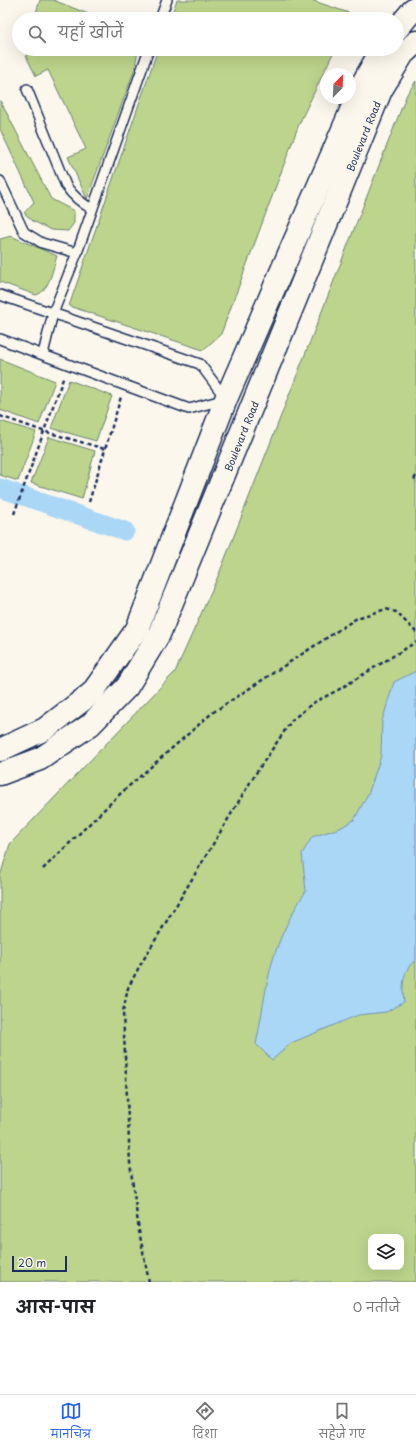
<!DOCTYPE html>
<html lang="hi">
<meta charset="utf-8">
<style>
body{margin:0;font-family:"Playpen Sans","Playpen Sans Deva",sans-serif;background:#f6f6f6;color:#202124}
.controls{position:absolute;right:12px;bottom:12px;display:grid;overflow:hidden;border-radius:8px;box-shadow:0 4px 16px #0002}
.controls button{width:36px;height:36px;display:grid;place-items:center;padding:0;border:0;border-bottom:1px solid #e0e0e0;background:#fff;color:#202124;font:20px sans-serif}
.compass{position:absolute;left:320px;top:68px;width:36px;height:36px;border-radius:50%;background:#fff;box-shadow:0 4px 16px #0002;rotate:24deg}
.scale{position:absolute;left:12px;bottom:10px;width:55px;box-sizing:border-box;padding-left:4px;border:2px solid #1b2f5e;border-top:0;font-size:11px;line-height:14px;white-space:nowrap;color:#1b2f5e;-webkit-text-stroke:3px #fbf7ec;paint-order:stroke}
.list{margin:0;padding:0;list-style:none}
h2{display:flex;justify-content:space-between;align-items:center;height:52px;margin:0;padding:0 16px;font-size:17px}
h2 small{font-size:13px;font-weight:400;color:#757577}
.icon{flex:none;width:22px;height:22px;fill:none;stroke:currentColor;stroke-width:2;stroke-linecap:round;stroke-linejoin:round}
.map{position:relative;flex:none;width:416px;height:1282px;overflow:hidden}
.search{position:absolute;background:#fff;box-shadow:0 4px 16px #0002;left:12px;right:12px;top:12px;height:44px;display:flex;align-items:center;gap:10px;box-sizing:border-box;padding:0 14px;border-radius:22px;color:#757577;font-size:15px}
.sheet{height:112px;background:#fff}
nav{display:flex;justify-content:space-around;align-items:center;box-sizing:border-box;height:56px;border-top:1px solid #e0e0e0;background:#fff;font-size:11px;color:#757577}
nav a{display:grid;justify-items:center;gap:2px}
nav .on{color:#2563eb}
.map>svg:first-child{display:block}
</style>
<div class="map">
<svg width="416" height="1282" viewBox="0 0 416 1282">
<rect width="100%" height="100%" fill="#fbf7ec"/>
<filter id="ink" filterUnits="userSpaceOnUse"><feTurbulence type="fractalNoise" baseFrequency=".025" numOctaves="2"/><feDisplacementMap in="SourceGraphic" scale="8" xChannelSelector="R" yChannelSelector="G"/><feConvolveMatrix kernelMatrix="1 2 1 2 8 2 1 2 1" color-interpolation-filters="sRGB"/></filter>
<g filter="url(#ink)">
<g fill="#bcd48b" stroke="#6c8274" fill-rule="evenodd">
<polygon points="40,0 53,0 101,19 34,19"/>
<polygon points="177,0 311,0 352,14 349,19 170,19"/>
<polygon points="28,49 137,49 138,51 134,71 87,199 68,157 86,149 48,70 36,76 26,56"/>
<polygon points="158,49 335,49 299,124 221,334 203,350 69,306"/>
<path d="M416 81V1282H0V876L10 844 175 672 219 574 407 94ZM371 1237H401V1267H371Z"/>
<polygon points="0,100 51,199 74,211 74,223 68,231 51,230 33,221 24,213 34,202 0,129"/>
<path d="M11 236 57 256C53 268 49 292 36 295L0 282V239Z"/>
<polygon points="0,359 55,381 39,424 0,410"/>
<polygon points="69,380 112,396 96,441 51,428"/>
<polygon points="0,421 36,432 18,481 0,475"/>
<polygon points="49,437 95,451 82,499 31,483"/>
</g>
<path fill="#abd7f7" stroke="#7194ba" d="M416 671V960C402 970 402 986 404 1002L386 1012 358 1015 291 1043 272 1060 256 1044C263 1013 266 974 278 945 285 926 295 908 306 891L302 854 312 837 340 828 354 820 369 792 381 756 382 721 394 682Z"/>
<g fill="none" stroke-linecap="round" stroke-linejoin="round">
<polyline stroke="#abd7f7" stroke-width="19" points="0,488 125,531"/>
<defs>
<g id="lane">
<polyline points="160,19 167,0"/>
<path d="M27 89 66 186C73 196 81 203 92 209"/>
<polyline points="0,181 24,232 42,243 77,253"/>
<polyline points="0,295 200,364 226,399 189,409 0,339"/>
<polyline points="43,354 53,313 77,253 149,49"/>
</g>
<g id="secondary">
<polyline points="397,29 412,11 416,8"/>
<polyline points="0,750 45,729 92,693 137,629 226,399 364,81 382,49"/>
<polyline points="0,774 40,759 90,725 127,687 159,634 381,90 403,54 416,42"/>
</g>
</defs>
<use href="#lane" stroke="#1b2f5e" stroke-width="12"/>
<use href="#secondary" stroke="#1b2f5e" stroke-width="25"/>
<g stroke="#1b2f5e" stroke-width="2.5" stroke-dasharray="4 3" stroke-linecap="butt">
<polyline points="0,416 43,431 105,449"/>
<polyline points="416,476 414,480 416,482"/>
<polyline points="89,502 121,397"/>
<polyline points="14,514 64,376"/>
<polyline points="43,869 120,794 212,713 357,618 386,609 396,612 416,632"/>
<polyline points="149,1282 139,1231 130,1163 123,1012 128,988 139,967 254,776 292,720 313,703 338,690 416,642"/>
</g>
<use href="#lane" stroke="#fbf7ec" stroke-width="9"/>
<use href="#secondary" stroke="#fbf7ec" stroke-width="22"/>
</g>
</g>
<g text-anchor="middle" dominant-baseline="central" stroke-width="3" stroke-linejoin="round" paint-order="stroke">
<g font-size="10" fill="#1b2f5e" stroke="#fbf7ec">
<text transform="translate(363 136) rotate(-68)">Boulevard Road</text>
<text transform="translate(241 436) rotate(-68)">Boulevard Road</text>
</g>
</g>
</svg>
<div class="controls">
<button><svg class="icon" aria-label="layers" viewBox="0 0 24 24"><path d="M12 4l9 5-9 5-9-5zM3 14l9 5 9-5"/></svg></button>
</div>
<svg class="compass" viewBox="-18 -18 36 36"><path d="M0-13l5 13h-10z" fill="#e53935"/><path d="M0 13l5-13h-10z" fill="#757577"/></svg>
<div class="scale">20 m</div>
<div class="search"><svg class="icon" aria-label="search" viewBox="0 0 24 24"><circle cx="10" cy="10" r="6"/><path d="M15 15l6 6"/></svg>यहाँ खोजें</div>
</div>
<section class="sheet">
<h2>आस-पास<small>0 नतीजे</small></h2>
<ul class="list">
</ul>
</section>
<nav>
<a class="on"><svg class="icon" aria-label="map" viewBox="0 0 24 24"><path d="M3 6l6-2 6 2 6-2v14l-6 2-6-2-6 2zM9 4v14M15 6v14"/></svg>मानचित्र</a>
<a><svg class="icon" aria-label="directions" viewBox="0 0 24 24"><path d="M12 3l9 9-9 9-9-9zM9 14v-3h6M13 9l2 2-2 2"/></svg>दिशा</a>
<a><svg class="icon" aria-label="saved" viewBox="0 0 24 24"><path d="M7 4h10v16l-5-4-5 4z"/></svg>सहेजे गए</a>
</nav>
